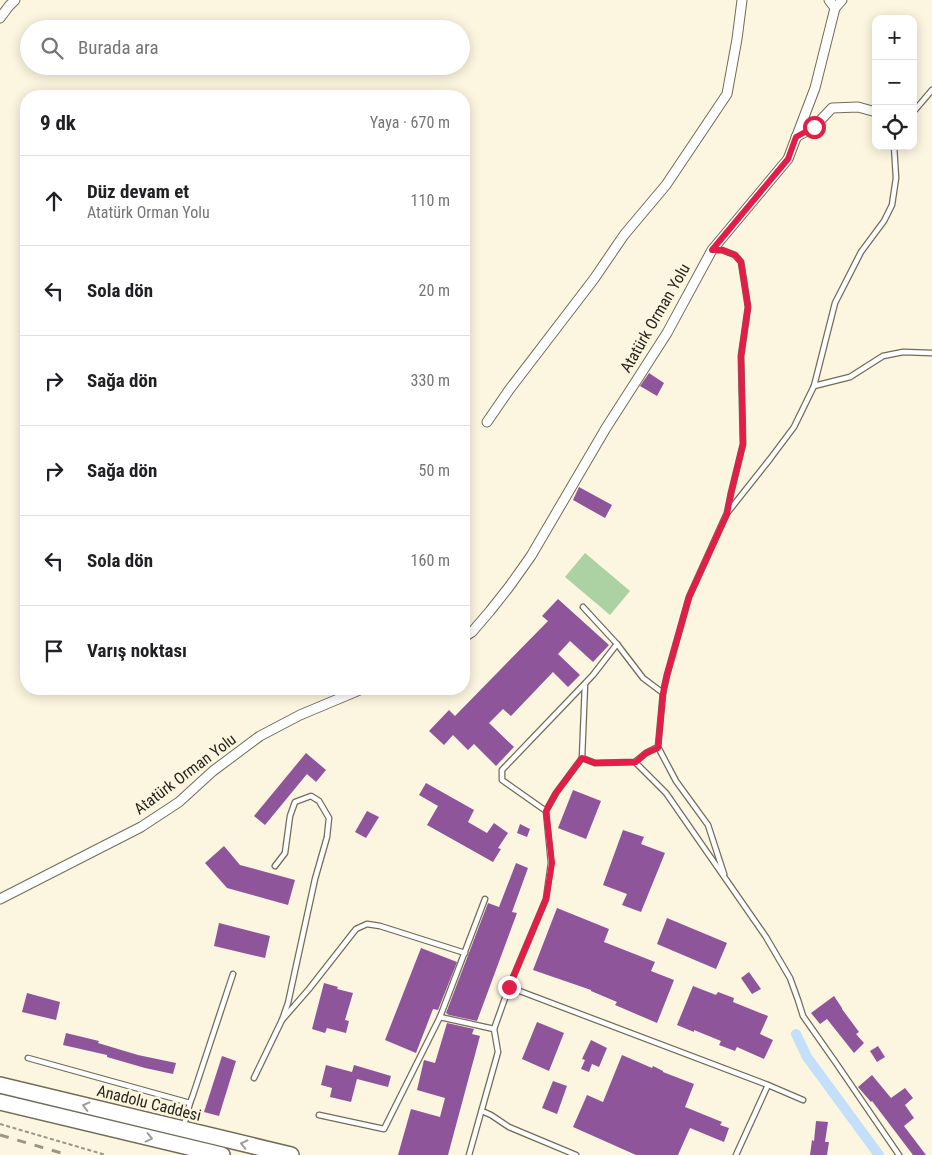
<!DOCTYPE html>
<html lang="tr">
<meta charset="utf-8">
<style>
body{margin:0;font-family:"Roboto Condensed",sans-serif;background:#f2f2f2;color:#202124}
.controls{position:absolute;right:15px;top:15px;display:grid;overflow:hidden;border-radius:10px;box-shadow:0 2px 12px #0003}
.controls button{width:45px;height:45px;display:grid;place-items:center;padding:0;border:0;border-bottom:1px solid #e0e0e0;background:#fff;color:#202124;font:25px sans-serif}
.stop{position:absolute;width:15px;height:15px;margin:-11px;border:4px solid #e11d48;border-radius:50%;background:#fff}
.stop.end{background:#e11d48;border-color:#fff;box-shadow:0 1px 5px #0008}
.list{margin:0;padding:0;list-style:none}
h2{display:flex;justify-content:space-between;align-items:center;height:65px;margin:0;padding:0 20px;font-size:21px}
h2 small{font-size:16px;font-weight:400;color:#757577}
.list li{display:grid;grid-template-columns:32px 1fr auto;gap:15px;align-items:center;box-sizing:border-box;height:90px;padding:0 20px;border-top:1px solid #e0e0e0}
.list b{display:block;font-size:19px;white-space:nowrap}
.list p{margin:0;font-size:16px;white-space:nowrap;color:#757577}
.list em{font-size:16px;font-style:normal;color:#757577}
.icon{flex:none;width:28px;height:28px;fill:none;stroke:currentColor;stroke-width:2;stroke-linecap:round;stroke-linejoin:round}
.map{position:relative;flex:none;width:932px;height:1155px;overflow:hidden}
.search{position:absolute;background:#fff;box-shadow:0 2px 12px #0003;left:20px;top:20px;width:450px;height:55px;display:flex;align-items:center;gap:12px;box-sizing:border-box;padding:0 18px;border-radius:28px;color:#757577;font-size:19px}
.panel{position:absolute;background:#fff;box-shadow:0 2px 12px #0003;left:20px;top:90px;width:450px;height:605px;border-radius:20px}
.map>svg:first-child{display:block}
</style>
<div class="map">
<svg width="932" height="1155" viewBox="0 0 932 1155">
<rect width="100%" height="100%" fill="#fcf6e0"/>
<polygon fill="#acd1a3" points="585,553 630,591 610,615 565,577"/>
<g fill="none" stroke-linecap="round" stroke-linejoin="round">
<polyline stroke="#c4dffb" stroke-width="10" points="796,1034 807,1057 879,1155"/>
</g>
<g fill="#8e559a">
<polygon points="649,373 664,383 657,396 640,386"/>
<polygon points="579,487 612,505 605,518 573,500"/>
<polygon points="558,599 609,645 593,662 570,641 558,654 580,675 568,687 553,672 511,716 503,709 489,723 514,747 496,766 474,744 468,750 453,735 444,745 429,731 449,710 455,716 548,621 542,616"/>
<polygon points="306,753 326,770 316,782 307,774 265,825 254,816"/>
<polygon points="426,783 474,810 468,822 487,833 494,823 508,833 498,848 501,849 493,862 427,825 438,806 419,795"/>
<polygon points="573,790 601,801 586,839 558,828"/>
<polygon points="367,811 379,817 366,838 355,832"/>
<polygon points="520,824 530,829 527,837 517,833"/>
<polygon points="623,830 644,837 641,844 665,853 641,912 622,905 627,894 603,885"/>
<polygon points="224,846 240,865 295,880 288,905 227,888 205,863"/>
<polygon points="516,863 528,868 512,912 517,913 477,1021 449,1015 446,1013 488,903 499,907"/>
<polygon points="557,908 609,929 604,942 655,962 651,971 674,980 657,1023 615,1005 617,1002 591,991 591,990 533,970"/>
<polygon points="667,918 727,943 716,969 657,944"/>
<polygon points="219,923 270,936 265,958 214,946"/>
<polygon points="421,948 457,962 438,1010 433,1009 416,1053 385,1040"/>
<polygon points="749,972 761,989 752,994 741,978"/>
<polygon points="324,983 338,987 337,989 353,993 345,1020 349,1021 346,1033 327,1028 325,1033 312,1029"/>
<polygon points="693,986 716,995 718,992 734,998 733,1002 768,1016 760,1034 773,1040 764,1059 737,1047 735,1051 719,1045 721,1041 694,1030 694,1032 677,1025"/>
<polygon points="27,993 60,1002 56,1020 22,1012"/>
<polygon points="834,996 842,1008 842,1009 859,1032 856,1034 864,1043 854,1053 827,1019 820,1024 811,1013"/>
<polygon points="537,1022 564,1033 549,1071 522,1059"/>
<polygon points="447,1023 474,1029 472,1034 480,1036 448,1155 398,1155 411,1109 440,1117 445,1098 417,1090 424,1060 435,1063"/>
<polygon points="66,1033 99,1041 98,1043 138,1055 176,1063 173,1074 145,1068 107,1057 107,1055 63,1045"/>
<polygon points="591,1040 607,1048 599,1067 592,1064 589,1072 581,1069 585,1060 582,1059"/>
<polygon points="878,1046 885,1057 877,1062 870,1051"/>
<polygon points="622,1055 652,1068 653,1066 663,1071 663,1072 694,1084 685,1107 722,1122 720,1125 729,1128 724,1142 690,1128 678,1155 636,1155 573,1127 587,1095 603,1102"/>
<polygon points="222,1056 236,1061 219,1116 204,1112"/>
<polygon points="326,1065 352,1072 354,1065 391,1076 388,1087 357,1079 351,1102 330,1097 332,1088 321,1085"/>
<polygon points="872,1075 891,1098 905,1088 913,1098 905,1105 914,1118 904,1126 926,1155 913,1155 872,1101 871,1102 858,1087"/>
<polygon points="553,1081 567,1086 557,1114 542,1108"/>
<polygon points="816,1121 828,1122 825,1142 829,1142 827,1155 810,1155 812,1140 814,1141"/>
</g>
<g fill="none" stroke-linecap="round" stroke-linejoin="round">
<defs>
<g id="service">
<polyline points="913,111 915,110 932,90"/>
<polyline points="814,386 850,377 883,356 903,352 932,353"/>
<polyline points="728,512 770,459 794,427 814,386 835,303 861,252 884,221 892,205 896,178 894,146"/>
<polyline points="583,607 617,644 643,678 663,693"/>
<polyline points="658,747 676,781 708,825 724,874"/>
<polyline points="582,758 585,684"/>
<polyline points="635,762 666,793 766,937 790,978 798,1000 803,1016 836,1063 899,1155"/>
<polyline points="546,811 502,780 502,770 593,675 617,644"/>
<polyline points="275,866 285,853 290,816 295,802 311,796 319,801 329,818 327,837 315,879 288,1003 282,1020"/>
<polyline points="509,987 768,1085"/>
<polyline points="440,1017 485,899"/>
<polyline points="28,1058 190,1103 193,1095 233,974"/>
<polyline points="254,1078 282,1020 309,989 356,929 367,924 380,926 465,953"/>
<polyline points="482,1111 491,1115 509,1127 576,1155"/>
<polyline points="319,1115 384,1129 440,1017 494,1029"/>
<polyline points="184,1125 190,1103"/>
<polyline points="469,1155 498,1052 494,1029 509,987 546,899 551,863 546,811 556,793 582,758 595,763 635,762 646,753 658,747 663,693 667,675 689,597 727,513 731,493 743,444 741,356 748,307 741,262 735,255 722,250 713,250"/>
<polyline points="736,1155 768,1085 803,1100"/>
</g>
<g id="minor">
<polyline points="835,8 842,0"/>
<polyline points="0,18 9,6 15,0"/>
<polyline points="796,137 814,127 832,108 858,107 876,112"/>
<polyline points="487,422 509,390 594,279 624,235 666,185 727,94 737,39 742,0"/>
<polyline points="464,637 472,632 490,611 509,587 531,556 606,428 667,333 712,250 788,159 815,88 835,8 829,0"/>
<polyline points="0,899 141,827 179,802 213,771 260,736 300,715 362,689"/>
</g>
<g id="trunk">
<polyline points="0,1085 291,1155"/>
<polyline points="0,1102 222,1155"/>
</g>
</defs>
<use href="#service" stroke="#716c58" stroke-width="7"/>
<use href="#minor" stroke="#716c58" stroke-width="11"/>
<use href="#trunk" stroke="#716c58" stroke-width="18"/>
<polyline stroke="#9a9686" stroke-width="2" stroke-dasharray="4 2.5" stroke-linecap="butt" points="0,1124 106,1155"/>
<use href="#service" stroke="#fff" stroke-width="4.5"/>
<use href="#minor" stroke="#fff" stroke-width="9"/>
<use href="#trunk" stroke="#fff" stroke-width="15"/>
<polyline stroke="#9a9686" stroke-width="3" stroke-dasharray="9 9" stroke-linecap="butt" points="0,1135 68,1155"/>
</g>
<defs><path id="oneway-chevron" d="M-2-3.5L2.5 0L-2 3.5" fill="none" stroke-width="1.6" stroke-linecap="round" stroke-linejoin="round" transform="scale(1.25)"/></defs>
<g stroke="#9d9c98">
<use href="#oneway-chevron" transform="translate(86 1106) rotate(-166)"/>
<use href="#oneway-chevron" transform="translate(149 1138) rotate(13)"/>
<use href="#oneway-chevron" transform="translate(244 1144) rotate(-167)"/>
</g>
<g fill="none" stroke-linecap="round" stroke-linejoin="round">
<polyline stroke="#e11d48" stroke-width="6" points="509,987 546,899 552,863 546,811 556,793 582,758 595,763 636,762 646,753 658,748 663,693 667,675 689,597 727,514 731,493 743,444 741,356 748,307 741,262 735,255 722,250 712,250 788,159 796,137 814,127"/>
</g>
<g text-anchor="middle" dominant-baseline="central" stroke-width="5" stroke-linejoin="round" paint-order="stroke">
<g font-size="16" fill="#26241b" stroke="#fcf6e0">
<text transform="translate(655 318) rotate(-60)">Atatürk Orman Yolu</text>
<text transform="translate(185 774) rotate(-37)">Atatürk Orman Yolu</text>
<text transform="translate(149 1103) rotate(14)">Anadolu Caddesi</text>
</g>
</g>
</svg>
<div class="controls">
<button>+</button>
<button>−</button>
<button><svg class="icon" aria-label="locate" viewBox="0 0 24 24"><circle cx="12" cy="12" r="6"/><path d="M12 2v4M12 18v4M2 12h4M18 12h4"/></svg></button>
</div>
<div class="stop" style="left:814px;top:127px"></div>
<div class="stop end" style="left:509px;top:987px"></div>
<div class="search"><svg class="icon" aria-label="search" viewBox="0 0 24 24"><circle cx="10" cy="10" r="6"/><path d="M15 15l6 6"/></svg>Burada ara</div>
<section class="panel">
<h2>9 dk<small>Yaya · 670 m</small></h2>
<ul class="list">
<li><svg class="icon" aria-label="ahead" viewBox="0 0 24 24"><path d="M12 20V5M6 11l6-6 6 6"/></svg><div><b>Düz devam et</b><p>Atatürk Orman Yolu</p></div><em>110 m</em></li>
<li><svg class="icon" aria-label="left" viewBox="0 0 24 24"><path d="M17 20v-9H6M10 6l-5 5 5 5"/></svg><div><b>Sola dön</b></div><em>20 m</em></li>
<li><svg class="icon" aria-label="right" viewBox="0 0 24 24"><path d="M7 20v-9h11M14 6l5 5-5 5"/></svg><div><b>Sağa dön</b></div><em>330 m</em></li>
<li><svg class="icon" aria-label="right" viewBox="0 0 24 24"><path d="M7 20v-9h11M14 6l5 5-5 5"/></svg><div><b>Sağa dön</b></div><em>50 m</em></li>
<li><svg class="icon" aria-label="left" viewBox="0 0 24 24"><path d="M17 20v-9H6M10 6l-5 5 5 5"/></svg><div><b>Sola dön</b></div><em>160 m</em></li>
<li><svg class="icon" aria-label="arrive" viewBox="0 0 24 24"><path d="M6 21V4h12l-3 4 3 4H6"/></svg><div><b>Varış noktası</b></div></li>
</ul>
</section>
</div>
